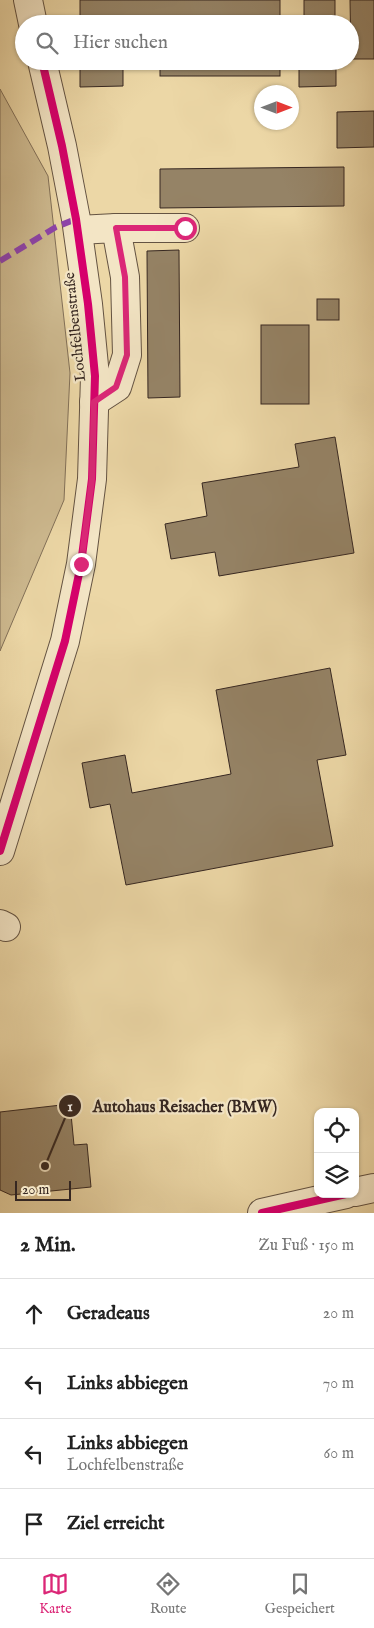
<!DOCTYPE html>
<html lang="de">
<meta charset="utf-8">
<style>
body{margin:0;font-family:"IM FELL English",serif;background:#f6f6f6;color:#222}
.controls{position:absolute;right:15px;bottom:15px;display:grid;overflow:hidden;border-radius:10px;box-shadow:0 1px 4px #0004}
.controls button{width:45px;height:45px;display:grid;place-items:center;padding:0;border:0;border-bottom:1px solid #e0e0e0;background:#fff;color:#222;font:25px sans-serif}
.compass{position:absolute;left:254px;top:85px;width:45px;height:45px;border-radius:50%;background:#fff;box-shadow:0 1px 4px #0004;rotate:90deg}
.scale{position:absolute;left:15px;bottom:12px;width:56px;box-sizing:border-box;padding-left:5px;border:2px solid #362721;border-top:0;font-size:14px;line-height:18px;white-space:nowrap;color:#362721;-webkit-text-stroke:4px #f3e5c5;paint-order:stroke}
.stop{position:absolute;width:15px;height:15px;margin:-11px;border:4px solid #db2777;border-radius:50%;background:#fff}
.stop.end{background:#db2777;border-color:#fff;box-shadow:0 1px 5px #0008}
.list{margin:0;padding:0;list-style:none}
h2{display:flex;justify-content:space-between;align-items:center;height:65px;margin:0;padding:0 20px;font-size:21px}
h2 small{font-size:16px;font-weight:400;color:#767676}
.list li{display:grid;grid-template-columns:32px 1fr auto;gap:15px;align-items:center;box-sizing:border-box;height:70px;padding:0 20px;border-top:1px solid #e0e0e0}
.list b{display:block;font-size:19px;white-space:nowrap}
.list p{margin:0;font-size:16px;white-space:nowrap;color:#767676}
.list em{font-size:16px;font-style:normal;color:#767676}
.icon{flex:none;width:28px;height:28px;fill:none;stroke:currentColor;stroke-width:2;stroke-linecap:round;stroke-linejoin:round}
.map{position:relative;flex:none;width:374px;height:1213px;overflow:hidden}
.search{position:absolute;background:#fff;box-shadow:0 1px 4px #0004;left:15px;right:15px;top:15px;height:55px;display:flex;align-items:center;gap:12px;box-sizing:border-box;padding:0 18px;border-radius:28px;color:#767676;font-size:19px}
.sheet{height:345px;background:#fff}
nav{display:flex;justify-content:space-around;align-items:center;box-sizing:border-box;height:70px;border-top:1px solid #e0e0e0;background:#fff;font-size:14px;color:#767676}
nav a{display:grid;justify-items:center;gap:2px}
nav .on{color:#db2777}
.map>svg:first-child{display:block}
</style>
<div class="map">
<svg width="374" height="1213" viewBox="0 0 374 1213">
<rect width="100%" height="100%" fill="#ecd7a6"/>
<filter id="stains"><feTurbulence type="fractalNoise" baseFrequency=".004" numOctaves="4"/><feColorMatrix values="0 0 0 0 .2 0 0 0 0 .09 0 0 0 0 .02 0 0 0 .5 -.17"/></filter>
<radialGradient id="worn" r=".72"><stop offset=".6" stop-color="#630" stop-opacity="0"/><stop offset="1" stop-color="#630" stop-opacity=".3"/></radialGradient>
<polygon fill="#cdb98f" stroke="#827058" points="0,89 48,176 70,373 64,500 0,651"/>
<g fill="#958366" stroke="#362721">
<rect x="80" y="0" width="200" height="24"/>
<rect x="304" y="0" width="31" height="24"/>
<polygon points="350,0 374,0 374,59 351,59"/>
<polygon points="80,61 123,61 123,86 80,87"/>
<rect x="160" y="61" width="120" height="15"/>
<polygon points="299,61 336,61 336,86 299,87"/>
<polygon points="374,111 374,147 337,148 337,112"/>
<polygon points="344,167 344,206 160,208 160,169"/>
<polygon points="179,250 180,397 148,398 147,251"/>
<rect x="317" y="299" width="22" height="21"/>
<rect x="261" y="325" width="48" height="79"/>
<polygon points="335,437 354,553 219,576 215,552 171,559 165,524 207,516 202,483 299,467 295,444"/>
<polygon points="330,668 346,755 317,760 333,846 126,885 110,804 90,808 82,763 125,755 132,793 231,774 216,690"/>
<polygon points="70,1104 74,1145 87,1144 91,1187 11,1195 0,1190 0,1112"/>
</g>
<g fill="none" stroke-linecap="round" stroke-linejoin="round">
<defs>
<g id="minor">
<polyline points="28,0 33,24"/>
<polyline points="116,228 185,228"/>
<polyline points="78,230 116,228 125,277 127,355 117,387 94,402"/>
<polyline points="0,851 65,641 81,564 92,479 95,376 88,304 76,219 62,146 42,61"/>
<polyline points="0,924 6,927"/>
<polyline points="355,1192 374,1188"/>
<polyline points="262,1213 346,1194"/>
</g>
</defs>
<use href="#minor" stroke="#645342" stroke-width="30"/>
<use href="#minor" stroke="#f3e5c5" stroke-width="28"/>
<polyline stroke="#8e44ad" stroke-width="6" stroke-dasharray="12 6" stroke-linecap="butt" points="0,261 56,227 76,219"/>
<defs>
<g id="cycleway">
<polyline points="0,851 65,641 81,564 92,479 95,376 88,304 76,219 62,146 42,61"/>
<polyline points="262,1213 346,1194"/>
</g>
</defs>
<use href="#cycleway" stroke="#f3e5c5" stroke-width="11"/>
<use href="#cycleway" stroke="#d6006c" stroke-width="8"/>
</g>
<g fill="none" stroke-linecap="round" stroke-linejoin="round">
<polyline stroke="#db2777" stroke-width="6" points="81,564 92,479 94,402 116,387 127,355 125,277 116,228 185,228"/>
</g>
<g text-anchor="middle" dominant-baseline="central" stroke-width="4.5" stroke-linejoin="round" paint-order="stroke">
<g font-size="15" fill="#362721" stroke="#f3e5c5">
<text transform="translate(75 327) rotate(-96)">Lochfelbenstraße</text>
</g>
</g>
<path fill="none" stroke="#362721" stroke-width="2" d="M45 1166L70 1106"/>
<g fill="#362721" stroke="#f3e5c5" stroke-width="2">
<circle cx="45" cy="1166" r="5"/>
<circle cx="70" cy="1106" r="12"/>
</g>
<g font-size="15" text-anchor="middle" font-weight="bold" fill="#fff">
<text x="70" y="1111">1</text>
</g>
<g font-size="16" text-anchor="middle" font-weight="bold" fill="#362721" stroke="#f3e5c5" stroke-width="4.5" stroke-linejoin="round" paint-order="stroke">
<text x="185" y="1112">Autohaus Reisacher (BMW)</text>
</g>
<rect width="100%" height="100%" filter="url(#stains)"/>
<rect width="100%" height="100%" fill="url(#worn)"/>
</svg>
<div class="controls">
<button><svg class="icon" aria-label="locate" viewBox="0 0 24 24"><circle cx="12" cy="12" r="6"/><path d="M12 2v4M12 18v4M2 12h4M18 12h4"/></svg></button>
<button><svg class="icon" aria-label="layers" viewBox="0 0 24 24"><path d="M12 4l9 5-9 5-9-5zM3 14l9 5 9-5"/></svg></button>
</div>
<svg class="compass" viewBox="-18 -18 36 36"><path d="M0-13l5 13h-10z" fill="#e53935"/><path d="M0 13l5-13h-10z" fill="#767676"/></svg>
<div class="scale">20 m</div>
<div class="stop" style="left:185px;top:228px"></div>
<div class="stop end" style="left:81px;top:564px"></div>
<div class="search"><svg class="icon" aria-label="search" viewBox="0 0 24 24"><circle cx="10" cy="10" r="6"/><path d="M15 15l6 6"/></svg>Hier suchen</div>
</div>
<section class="sheet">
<h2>2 Min.<small>Zu Fuß · 150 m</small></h2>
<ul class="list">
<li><svg class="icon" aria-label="ahead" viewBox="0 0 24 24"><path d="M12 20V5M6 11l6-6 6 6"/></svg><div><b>Geradeaus</b></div><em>20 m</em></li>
<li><svg class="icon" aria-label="left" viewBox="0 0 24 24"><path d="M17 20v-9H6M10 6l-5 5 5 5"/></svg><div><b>Links abbiegen</b></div><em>70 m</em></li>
<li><svg class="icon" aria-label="left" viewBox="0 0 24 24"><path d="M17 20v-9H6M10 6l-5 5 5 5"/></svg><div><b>Links abbiegen</b><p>Lochfelbenstraße</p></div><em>60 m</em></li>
<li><svg class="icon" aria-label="arrive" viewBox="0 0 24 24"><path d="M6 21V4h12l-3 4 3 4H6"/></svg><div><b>Ziel erreicht</b></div></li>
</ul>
</section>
<nav>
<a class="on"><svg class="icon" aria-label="map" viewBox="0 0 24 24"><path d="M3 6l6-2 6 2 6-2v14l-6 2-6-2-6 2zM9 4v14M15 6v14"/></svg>Karte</a>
<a><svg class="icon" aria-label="directions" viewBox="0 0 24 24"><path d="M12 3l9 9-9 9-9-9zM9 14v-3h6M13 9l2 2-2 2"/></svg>Route</a>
<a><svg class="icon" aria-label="saved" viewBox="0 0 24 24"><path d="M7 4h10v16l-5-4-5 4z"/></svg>Gespeichert</a>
</nav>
